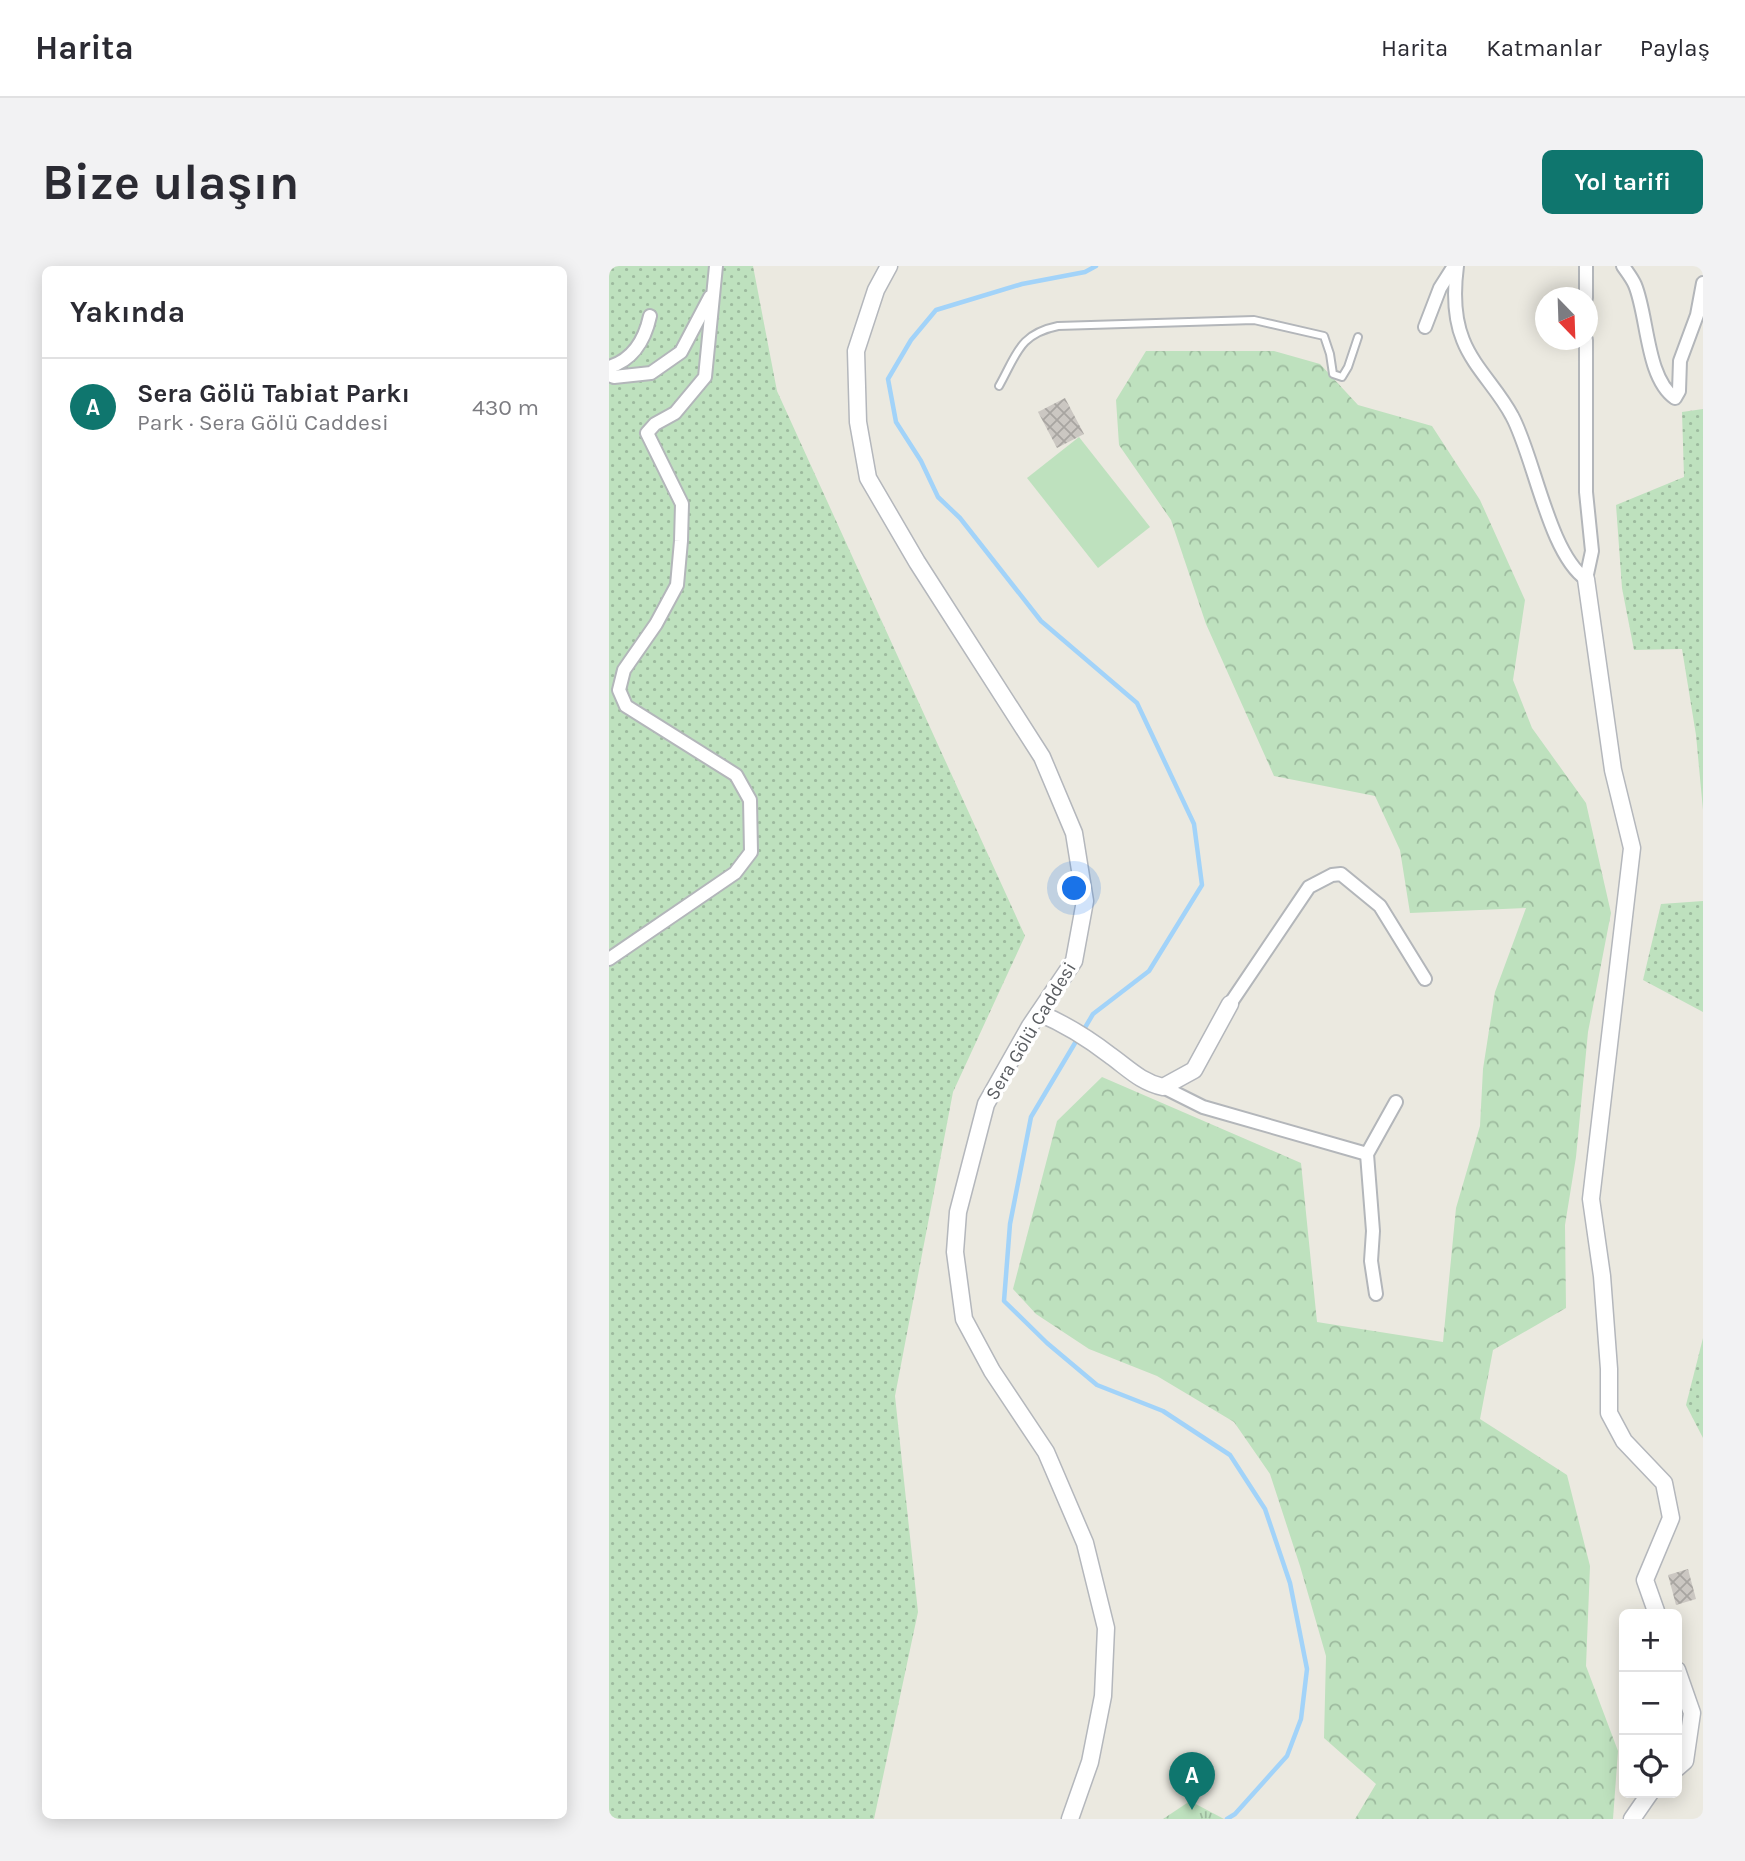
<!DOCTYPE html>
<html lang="tr">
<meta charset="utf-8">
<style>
body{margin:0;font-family:Karla,sans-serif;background:#f2f2f3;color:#2b2b33}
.controls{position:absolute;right:21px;bottom:21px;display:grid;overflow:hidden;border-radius:10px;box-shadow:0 4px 18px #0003}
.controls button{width:63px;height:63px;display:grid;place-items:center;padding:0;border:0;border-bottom:2px solid #e1e1e2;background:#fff;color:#2b2b33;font:35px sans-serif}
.compass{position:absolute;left:926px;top:21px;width:63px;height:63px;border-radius:50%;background:#fff;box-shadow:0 4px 18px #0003;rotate:157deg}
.you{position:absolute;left:466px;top:623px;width:24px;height:24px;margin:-18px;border:5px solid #fff;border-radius:50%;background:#1a73e8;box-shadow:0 0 0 10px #1a73e833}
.badge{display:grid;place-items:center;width:46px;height:46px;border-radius:50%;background:#0f766e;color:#fff;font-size:23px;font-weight:700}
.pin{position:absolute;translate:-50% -58px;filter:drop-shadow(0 2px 4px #0008)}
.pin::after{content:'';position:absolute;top:37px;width:24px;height:21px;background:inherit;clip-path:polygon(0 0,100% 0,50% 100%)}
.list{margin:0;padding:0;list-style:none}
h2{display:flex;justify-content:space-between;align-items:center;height:91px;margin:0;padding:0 28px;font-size:30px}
h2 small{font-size:23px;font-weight:400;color:#7c7c81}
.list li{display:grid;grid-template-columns:46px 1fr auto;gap:21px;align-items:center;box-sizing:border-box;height:98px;padding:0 28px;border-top:2px solid #e1e1e2}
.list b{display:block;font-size:26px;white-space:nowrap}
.list p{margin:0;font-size:23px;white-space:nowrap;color:#7c7c81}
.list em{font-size:23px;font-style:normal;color:#7c7c81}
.icon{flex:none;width:38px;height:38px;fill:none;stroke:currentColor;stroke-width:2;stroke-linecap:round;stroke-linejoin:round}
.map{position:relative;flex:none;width:1094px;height:1553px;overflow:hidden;border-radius:10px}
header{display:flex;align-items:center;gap:42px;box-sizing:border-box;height:98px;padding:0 35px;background:#fff;border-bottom:2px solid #e1e1e2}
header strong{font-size:33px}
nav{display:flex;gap:38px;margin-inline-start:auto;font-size:24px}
.intro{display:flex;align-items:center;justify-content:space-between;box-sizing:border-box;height:168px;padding:0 42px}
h1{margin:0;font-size:49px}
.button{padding:18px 32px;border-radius:10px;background:#0f766e;color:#fff;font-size:24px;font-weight:700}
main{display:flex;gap:42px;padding:0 42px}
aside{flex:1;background:#fff;border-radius:10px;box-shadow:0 4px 18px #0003}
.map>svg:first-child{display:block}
</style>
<header>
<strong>Harita</strong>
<nav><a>Harita</a><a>Katmanlar</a><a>Paylaş</a></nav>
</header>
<div class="intro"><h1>Bize ulaşın</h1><a class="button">Yol tarifi</a></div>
<main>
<aside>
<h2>Yakında<small></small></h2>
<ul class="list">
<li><span class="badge">A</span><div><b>Sera Gölü Tabiat Parkı</b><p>Park · Sera Gölü Caddesi</p></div><em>430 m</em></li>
</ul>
</aside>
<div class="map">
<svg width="1094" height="1553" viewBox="0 0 1094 1553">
<defs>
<pattern id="grass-dots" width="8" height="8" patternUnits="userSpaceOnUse" patternTransform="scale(1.75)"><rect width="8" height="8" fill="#bee1be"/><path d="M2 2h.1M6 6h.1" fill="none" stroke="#9dba9e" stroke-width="1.8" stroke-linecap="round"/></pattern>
<pattern id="forest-crowns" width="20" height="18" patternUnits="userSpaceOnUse" patternTransform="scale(1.75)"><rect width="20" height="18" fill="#bee1be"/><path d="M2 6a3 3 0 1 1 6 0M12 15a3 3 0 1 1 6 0" fill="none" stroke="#9dba9e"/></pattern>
<pattern id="park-tufts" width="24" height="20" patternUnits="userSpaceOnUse" patternTransform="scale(1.75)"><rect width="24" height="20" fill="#bee1be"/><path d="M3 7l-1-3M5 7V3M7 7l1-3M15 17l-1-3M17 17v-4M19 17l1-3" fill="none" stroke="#9dba9e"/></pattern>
<pattern id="building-cross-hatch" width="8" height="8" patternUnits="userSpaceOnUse" patternTransform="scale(1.75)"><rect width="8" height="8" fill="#cbc7c2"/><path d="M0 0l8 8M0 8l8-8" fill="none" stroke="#a8a5a1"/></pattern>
</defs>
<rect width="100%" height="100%" fill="#ebe9e0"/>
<g fill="url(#grass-dots)">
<polygon points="0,0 144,0 168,125 416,670 344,826 286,1130 309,1346 265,1553 0,1553"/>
<polygon points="1094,143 1094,544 1087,469 1073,383 1025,384 1013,322 1007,239 1075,211 1073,146"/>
<polygon points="1094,635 1094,746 1034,714 1052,638"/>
<polygon points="1094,1072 1094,1172 1077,1139"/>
</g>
<polygon fill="url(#forest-crowns)" points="537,85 665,85 711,98 749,139 823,160 871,234 916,334 904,414 923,462 977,537 1002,647 979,766 967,891 956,959 957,1042 884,1084 871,1153 958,1209 981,1300 977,1400 1009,1485 1004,1553 746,1553 767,1518 715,1472 717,1390 691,1300 661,1208 625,1156 548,1110 480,1083 427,1048 404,1023 448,855 493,811 692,897 708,1056 834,1076 847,942 871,860 874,803 886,726 917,642 801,647 791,584 766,530 665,510 597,358 562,254 510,179 507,134"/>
<polygon fill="url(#park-tufts)" points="581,1535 615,1553 554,1553"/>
<polygon fill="#bee1be" points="470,171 541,261 489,302 418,212"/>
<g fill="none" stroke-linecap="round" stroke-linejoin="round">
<g stroke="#a2d3f9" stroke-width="4.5">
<polyline points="474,765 484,748 540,705 593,619 585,558 528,437 432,355 351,252 329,231 312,195 287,156 279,113 302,74 327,44 413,18 476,6 487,0"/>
<polyline points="469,772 422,851 401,958 395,1035 438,1077 488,1119 554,1145 621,1189 656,1243 681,1317 698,1403 692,1453 678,1490 626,1548 618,1553"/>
</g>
</g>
<g fill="url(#building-cross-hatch)">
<polygon points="456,132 475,168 448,182 429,146"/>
<polygon points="1079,1303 1087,1333 1067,1339 1059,1309"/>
</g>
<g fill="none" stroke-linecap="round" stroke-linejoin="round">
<defs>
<path id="lane" d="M390 120C408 88 410 68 449 60L645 54 715 70 721 88 724 108 733 111 739 101 749 71"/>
<g id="street">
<path d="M848 0C845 23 845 52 854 74 865 102 889 123 903 150 925 190 940 288 977 313L983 285 977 226V74"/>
<path d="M1014 0C1018 6 1023 12 1026 19 1039 50 1037 112 1066 132L1070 125 1071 95 1088 49 1094 17"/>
<polyline points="977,32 977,0"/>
<polyline points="816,61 831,22 845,0"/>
<path d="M0 101C24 94 36 73 41 50"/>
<polyline points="0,109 5,111 42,107 72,86 101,31"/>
<polyline points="0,693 126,607 142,586 141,534 127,509 17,440 10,424 15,404 47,358 68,319 72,275 73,238 38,167 46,158 66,147 96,111 107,0"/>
<polyline points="621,738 700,621 723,609 732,608 771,640 816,713"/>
<polyline points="554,821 594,841 758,888"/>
<polyline points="767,1028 762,995 764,965 758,888 787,836"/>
</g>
<g id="secondary">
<polyline points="280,0 267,24 247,85 249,156 259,212 308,296 433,491 465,567 476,635 465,695 421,760 377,838 349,946 346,986 355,1053 383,1105 437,1186 476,1277 497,1362 494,1430 481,1496 461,1553"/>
<polyline points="977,313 1004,504 1023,582 982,933 993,1010 1000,1103 1000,1147 1015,1175 1055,1217 1062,1252 1036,1314 1048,1348"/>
<path d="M430 747C456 758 480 773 502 790 520 803 532 816 554 821L585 804 621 738"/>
<polyline points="1068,1404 1083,1447 1076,1495 1068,1502"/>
<polyline points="1023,1553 1041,1527"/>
</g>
</defs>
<use href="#lane" stroke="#b3b6ba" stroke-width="10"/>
<use href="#street" stroke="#b3b6ba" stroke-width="16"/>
<use href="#secondary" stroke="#b4b7bc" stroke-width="19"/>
<use href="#lane" stroke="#fff" stroke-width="6"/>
<use href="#street" stroke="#fff" stroke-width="12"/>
<use href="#secondary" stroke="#fff" stroke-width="16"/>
</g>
<g text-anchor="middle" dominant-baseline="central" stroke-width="7" stroke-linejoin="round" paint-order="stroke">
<g font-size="19" fill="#595c60" stroke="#fff">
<text transform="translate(422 765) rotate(-59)">Sera Gölü Caddesi</text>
</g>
</g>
</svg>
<div class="controls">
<button>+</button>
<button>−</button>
<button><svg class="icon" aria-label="locate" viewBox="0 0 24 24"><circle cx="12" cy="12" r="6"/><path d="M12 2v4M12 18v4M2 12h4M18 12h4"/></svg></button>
</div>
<svg class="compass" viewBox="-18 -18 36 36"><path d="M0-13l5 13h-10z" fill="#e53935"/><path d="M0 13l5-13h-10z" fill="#7c7c81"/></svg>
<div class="you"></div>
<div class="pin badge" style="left:583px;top:1544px">A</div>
</div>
</main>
